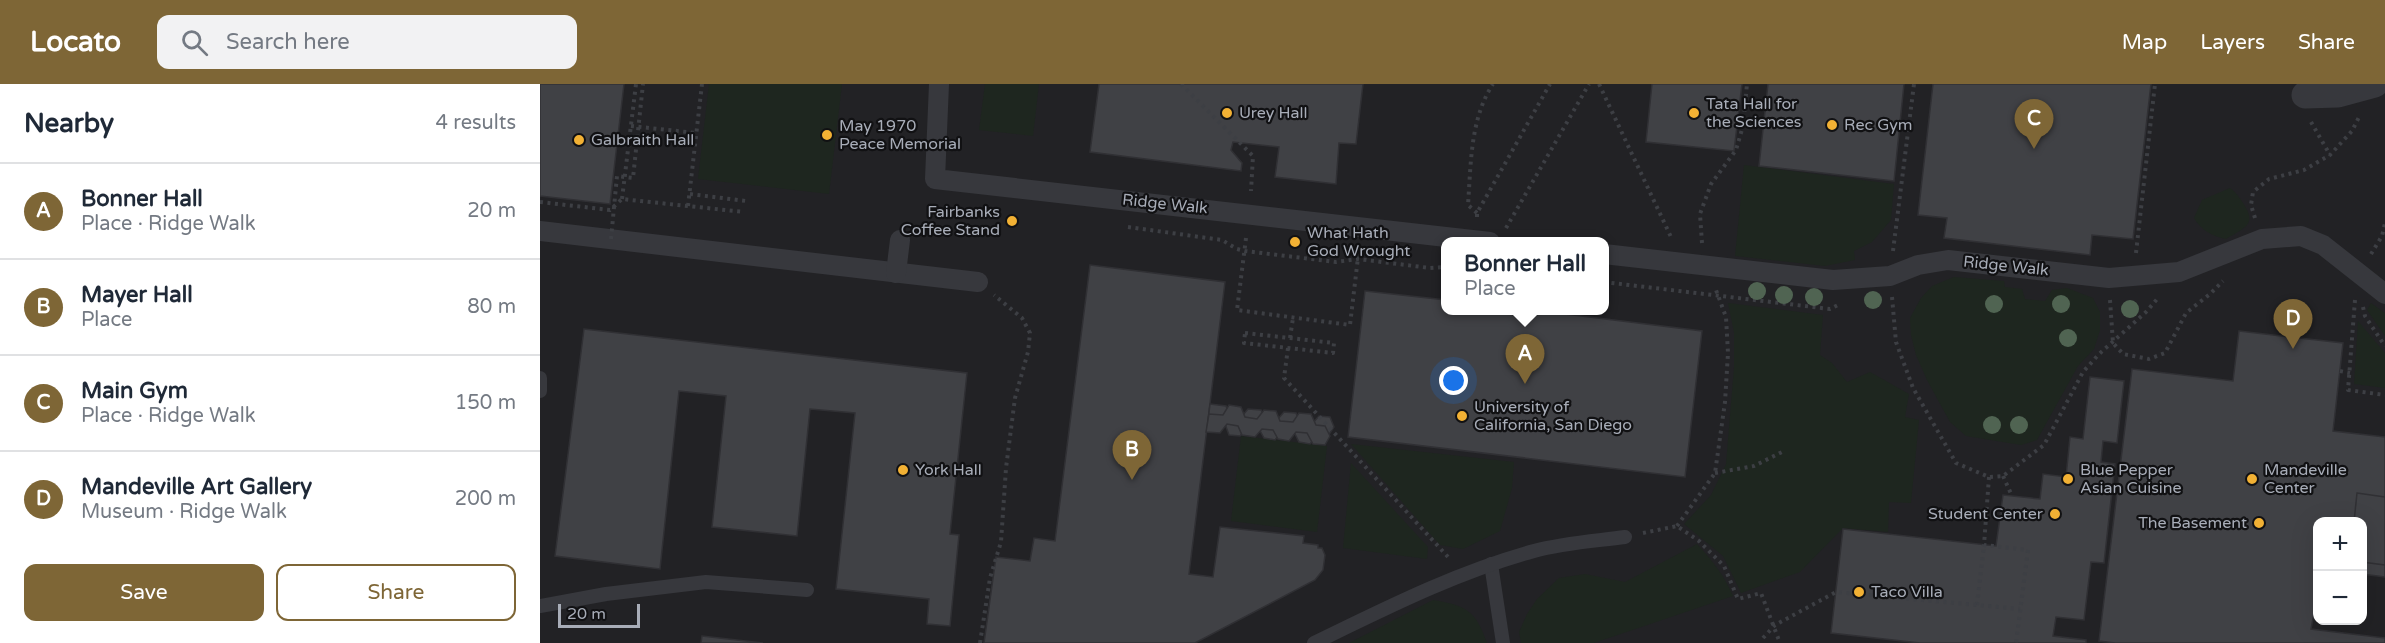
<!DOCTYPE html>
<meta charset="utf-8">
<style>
body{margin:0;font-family:"Varela Round",sans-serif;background:#f2f2f3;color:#1f2937}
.controls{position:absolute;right:18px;bottom:18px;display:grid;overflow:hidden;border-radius:12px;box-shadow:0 6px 24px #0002}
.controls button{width:54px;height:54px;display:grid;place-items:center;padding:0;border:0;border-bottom:2px solid #e0e1e3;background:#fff;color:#1f2937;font:30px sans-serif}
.scale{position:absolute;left:18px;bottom:15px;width:82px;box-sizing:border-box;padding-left:6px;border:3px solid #a8adb8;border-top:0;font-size:16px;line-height:21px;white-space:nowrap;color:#a8adb8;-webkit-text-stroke:4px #111113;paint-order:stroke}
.you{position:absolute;left:914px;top:297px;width:21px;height:21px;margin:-15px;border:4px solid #fff;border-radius:50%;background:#1a73e8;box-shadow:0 0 0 9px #1a73e833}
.badge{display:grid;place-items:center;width:39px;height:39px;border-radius:50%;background:#7e6636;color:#fff;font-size:20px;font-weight:700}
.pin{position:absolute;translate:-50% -50px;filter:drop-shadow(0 2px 3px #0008)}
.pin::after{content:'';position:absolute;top:32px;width:21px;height:18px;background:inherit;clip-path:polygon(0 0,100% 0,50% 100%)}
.popup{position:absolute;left:901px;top:153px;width:168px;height:78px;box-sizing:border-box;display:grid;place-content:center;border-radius:12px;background:#fff;filter:drop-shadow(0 2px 4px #0005);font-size:20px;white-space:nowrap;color:#747a83}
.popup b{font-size:22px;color:#1f2937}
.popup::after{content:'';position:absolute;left:50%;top:100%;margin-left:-12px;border:12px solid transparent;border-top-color:#fff}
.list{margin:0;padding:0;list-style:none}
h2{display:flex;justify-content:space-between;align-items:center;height:78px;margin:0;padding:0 24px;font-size:26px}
h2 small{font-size:20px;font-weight:400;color:#747a83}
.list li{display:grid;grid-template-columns:39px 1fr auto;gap:18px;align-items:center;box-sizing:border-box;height:96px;padding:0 24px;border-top:2px solid #e0e1e3}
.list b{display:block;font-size:22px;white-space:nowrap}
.list p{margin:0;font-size:20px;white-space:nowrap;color:#747a83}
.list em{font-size:20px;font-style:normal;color:#747a83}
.actions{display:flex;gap:12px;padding:18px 24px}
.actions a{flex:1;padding:14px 0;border:2px solid #7e6636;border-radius:12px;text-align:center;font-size:21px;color:#7e6636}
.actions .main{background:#7e6636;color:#fff}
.icon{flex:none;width:33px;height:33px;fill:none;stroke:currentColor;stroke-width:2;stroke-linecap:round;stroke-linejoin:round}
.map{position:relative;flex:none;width:1845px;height:559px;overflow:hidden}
header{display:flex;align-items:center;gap:36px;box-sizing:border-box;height:84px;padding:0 30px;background:#7e6636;color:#fff}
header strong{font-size:28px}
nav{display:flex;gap:33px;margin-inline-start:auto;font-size:21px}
.search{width:420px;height:54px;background:#f2f2f3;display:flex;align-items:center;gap:15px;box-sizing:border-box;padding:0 21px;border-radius:12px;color:#747a83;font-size:22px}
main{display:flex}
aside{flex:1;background:#fff}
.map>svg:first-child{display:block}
</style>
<header>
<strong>Locato</strong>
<div class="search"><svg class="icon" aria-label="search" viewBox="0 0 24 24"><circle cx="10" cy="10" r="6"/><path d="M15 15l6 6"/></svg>Search here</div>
<nav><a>Map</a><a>Layers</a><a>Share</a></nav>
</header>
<main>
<aside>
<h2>Nearby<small>4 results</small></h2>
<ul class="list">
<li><span class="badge">A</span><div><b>Bonner Hall</b><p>Place · Ridge Walk</p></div><em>20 m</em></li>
<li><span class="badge">B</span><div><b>Mayer Hall</b><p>Place</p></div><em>80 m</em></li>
<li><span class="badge">C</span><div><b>Main Gym</b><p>Place · Ridge Walk</p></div><em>150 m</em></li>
<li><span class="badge">D</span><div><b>Mandeville Art Gallery</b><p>Museum · Ridge Walk</p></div><em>200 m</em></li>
</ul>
<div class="actions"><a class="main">Save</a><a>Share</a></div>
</aside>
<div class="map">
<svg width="1845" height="559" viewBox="0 0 1845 559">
<rect width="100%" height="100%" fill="#161618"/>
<path fill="#222225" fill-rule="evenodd" d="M0 0H1845V559H0ZM906 158H1064V226H906ZM1778 438H1822V536H1778Z"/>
<g fill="#1e261f">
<polygon points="169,0 302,0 289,110 158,95"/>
<polygon points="445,0 499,0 493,52 439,46"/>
<polygon points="1204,81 1354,100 1351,136 1332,158 1314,167 1315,176 1285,182 1195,172"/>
<path d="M1690 104C1696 108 1699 113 1703 119 1718 141 1704 144 1686 155 1672 152 1661 146 1654 134L1662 116Z"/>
<polygon points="1414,193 1464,197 1465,203 1482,205 1485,215 1505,217 1512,206 1527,204 1553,214 1560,228 1560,246 1554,265 1538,282 1497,356 1481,361 1426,352 1410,338 1387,296 1376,271 1371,251 1370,234 1381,214 1392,202"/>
<polygon points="1188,219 1283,231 1280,271 1292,279 1307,298 1330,288 1369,310 1365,333 1379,336 1371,419 1349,418 1348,448 1303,444 1260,488 1201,509 1183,472 1144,440 1171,411 1186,380 1194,283 1194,249"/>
<polygon points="1831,219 1845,229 1845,252 1827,226"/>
<polygon points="1818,237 1845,269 1845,304 1814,300"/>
<polygon points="701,352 787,362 777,448 691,437"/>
<polygon points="811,360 974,378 972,404 960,447 923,465 900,461"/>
<polygon points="811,379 888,463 887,475 803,464"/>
<path d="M1157 460C1172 476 1184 491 1193 512L1054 559H981L979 548 987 530 997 515 1019 494 1045 490 1085 498Z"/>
<path d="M893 516C927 522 935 526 947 559H809Z"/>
</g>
<g fill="#404145" stroke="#303034" stroke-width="1.5">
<polygon points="0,0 84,0 70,120 0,112"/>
<polygon points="559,0 823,0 816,60 799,59 796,100 735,93 739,63 693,58 691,66 702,79 701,87 550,68"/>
<polygon points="1112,0 1202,0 1194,67 1106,58"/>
<polygon points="1228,0 1364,0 1354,97 1219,82"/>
<polygon points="1393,0 1611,0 1593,155 1552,151 1550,171 1404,154 1407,134 1378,131"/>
<polygon points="550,181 685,198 649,490 673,493 680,443 764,452 763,459 778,461 778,464 782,464 785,471 783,486 775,496 655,559 444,559 456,473 490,477 494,454 515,457"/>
<polygon points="825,207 906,216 906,226 993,226 1162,247 1145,393 808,353"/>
<polygon points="44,245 427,289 410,450 419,451 410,542 387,540 389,515 296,505 315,329 270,325 257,452 172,443 186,312 139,307 120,485 15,472"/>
<polygon points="1699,247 1803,259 1793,347 1845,353 1845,493 1822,490 1822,438 1778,438 1778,508 1771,545 1845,554 1845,559 1575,559 1559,557 1592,285 1693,297"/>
<polygon points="1550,293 1584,297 1577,359 1563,357 1561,378 1575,380 1564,479 1551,478 1544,536 1516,533 1513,552 1546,556 1546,559 1380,559 1291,549 1303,445 1456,462 1463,411 1500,415 1503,390 1526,393 1530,353 1543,355"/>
<polygon points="670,320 686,322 690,332 702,332 708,325 721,326 726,335 737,336 744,328 756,329 760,339 771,341 779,332 790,333 794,343 788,352 778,350 770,360 759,358 754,348 742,347 735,356 724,354 719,345 707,343 700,352 689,351 685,340 668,337"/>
<polygon points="689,321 701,323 705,333 717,335 724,326 736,327 740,337 753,338 759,329 771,330 776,341 785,342 790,352 785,361 773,360 767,349 756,348 749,357 738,355 733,346 722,345 715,353 702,351 698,342 687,340 680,349 666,348 669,330 683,331"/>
<polygon points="1817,409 1845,413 1845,481 1822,478 1822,438 1814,438"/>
<polygon points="162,552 223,559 161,559"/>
</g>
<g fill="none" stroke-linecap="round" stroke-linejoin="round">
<g stroke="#3d3f44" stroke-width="4" stroke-dasharray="3 4.5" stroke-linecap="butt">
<polyline points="641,0 713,72 711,107"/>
<polyline points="1059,0 1131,153"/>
<polyline points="1771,38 1790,71"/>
<polyline points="91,42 156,49"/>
<polyline points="150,110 206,117"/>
<polyline points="82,115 96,0"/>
<polyline points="0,118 70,126 82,115 204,128"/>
<polyline points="148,122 162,0"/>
<path d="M937 129 928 121C931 80 930 35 953 0"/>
<polyline points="937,133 937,129 1010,0"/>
<polyline points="1715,134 1711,121 1713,108 1729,95 1764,86 1790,71 1812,47 1820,31"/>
<polyline points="588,143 682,156 697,165 705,167 796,178 818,175 890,184 906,183"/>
<polyline points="966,144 1049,0"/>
<polyline points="706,154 697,226 810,241 819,165"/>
<polyline points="1162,159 1160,130 1171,100 1196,66 1203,42 1207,0"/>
<polyline points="1353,167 1374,0"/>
<polyline points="1596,169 1615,0"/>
<polyline points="1831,170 1842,152 1845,139"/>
<polyline points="1064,198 1290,225 1298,221"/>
<polyline points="1352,213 1356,258 1373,304 1416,379 1449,393 1463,392 1504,361 1543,288 1559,270 1606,228 1618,214"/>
<polyline points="1570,216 1573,259 1583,270 1609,275 1625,269 1646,229 1670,210 1683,197"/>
<polyline points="1815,216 1808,306 1845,311"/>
<polyline points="1823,223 1825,232 1845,262"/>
<polygon points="705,249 794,259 793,269 704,259"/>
<polyline points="750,254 753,234"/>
<polyline points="748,264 744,294 908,473 911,473"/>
<polyline points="1800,287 1810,289"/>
<polyline points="1175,389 1214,382 1242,368"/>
<polyline points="1463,392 1472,412"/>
<polyline points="1449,393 1444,461 1488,466 1476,559"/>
<polyline points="1137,442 1175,389 1185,318 1188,269 1186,233 1176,206"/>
<polyline points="1103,449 1137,442 1159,457 1184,482 1198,515 1221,509 1240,559"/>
<polyline points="1437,521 1444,461"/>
<polyline points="1223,554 1235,541 1296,508 1480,525"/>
<polyline points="440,559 450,494 461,458 466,384 475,314 488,268 490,249 482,234 454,211"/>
</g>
<g stroke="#37383d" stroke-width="14">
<polyline points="0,294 0,307"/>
<polyline points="951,480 963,559"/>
<polyline points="0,522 66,510 166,498 267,506"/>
<path d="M774 559C846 524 917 488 994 467 1023 459 1055 457 1085 453"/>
</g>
<g stroke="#37383d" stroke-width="20">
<polyline points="399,0 395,95 950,158"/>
<polyline points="0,147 438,198"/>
<polyline points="1064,170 1293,196 1350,192 1378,181 1408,176 1569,194 1639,188 1722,155 1761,152 1783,161 1845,210"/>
<polyline points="356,189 360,156"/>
</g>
<polyline stroke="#37383d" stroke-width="27" points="1765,11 1798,10 1835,0"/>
<polyline stroke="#3d3f44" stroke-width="4" stroke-dasharray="3 4.5" stroke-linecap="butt" points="71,155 77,92 93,94 103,0"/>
</g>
<g fill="#506452">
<circle cx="1217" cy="207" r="9"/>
<circle cx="1244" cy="211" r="9"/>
<circle cx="1274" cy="213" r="9"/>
<circle cx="1333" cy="216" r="9"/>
<circle cx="1454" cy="220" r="9"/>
<circle cx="1521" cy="220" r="9"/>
<circle cx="1590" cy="225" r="9"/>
<circle cx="1528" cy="254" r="9"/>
<circle cx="1452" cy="341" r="9"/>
<circle cx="1479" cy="341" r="9"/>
</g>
<g fill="#f2b134" stroke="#111113" stroke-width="2">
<circle cx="687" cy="29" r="6"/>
<circle cx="1154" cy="29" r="6"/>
<circle cx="1292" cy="41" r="6"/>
<circle cx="287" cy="51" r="6"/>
<circle cx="39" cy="56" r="6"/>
<circle cx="472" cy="137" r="6"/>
<circle cx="755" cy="158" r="6"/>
<circle cx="922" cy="332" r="6"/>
<circle cx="363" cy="386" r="6"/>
<circle cx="1528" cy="395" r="6"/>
<circle cx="1712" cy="395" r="6"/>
<circle cx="1515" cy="430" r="6"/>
<circle cx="1719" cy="439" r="6"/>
<circle cx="1319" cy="508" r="6"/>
</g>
<g text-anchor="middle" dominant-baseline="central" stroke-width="4.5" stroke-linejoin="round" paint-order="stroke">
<g font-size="16" fill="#a8adb8" stroke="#111113" text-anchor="start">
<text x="1166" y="20">Tata Hall for<tspan x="1166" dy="18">the Sciences</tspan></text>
<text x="699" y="29">Urey Hall</text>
<text x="1304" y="41">Rec Gym</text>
<text x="299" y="42">May 1970<tspan x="299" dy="18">Peace Memorial</tspan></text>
<text x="51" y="56">Galbraith Hall</text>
<text x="460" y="128" text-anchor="end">Fairbanks<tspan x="460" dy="18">Coffee Stand</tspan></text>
<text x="767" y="149">What Hath<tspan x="767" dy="18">God Wrought</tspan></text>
<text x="934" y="323">University of<tspan x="934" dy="18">California, San Diego</tspan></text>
<text x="375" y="386">York Hall</text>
<text x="1540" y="386">Blue Pepper<tspan x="1540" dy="18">Asian Cuisine</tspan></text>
<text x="1724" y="386">Mandeville<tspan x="1724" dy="18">Center</tspan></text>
<text x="1503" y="430" text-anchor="end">Student Center</text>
<text x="1707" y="439" text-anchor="end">The Basement</text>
<text x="1331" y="508">Taco Villa</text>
</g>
<g font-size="16" fill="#a8adb8" stroke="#111113">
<text transform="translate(625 120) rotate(6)">Ridge Walk</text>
<text transform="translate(1466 182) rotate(6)">Ridge Walk</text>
</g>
</g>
</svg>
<div class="controls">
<button>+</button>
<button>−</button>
</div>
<div class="scale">20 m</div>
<div class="you"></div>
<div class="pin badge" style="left:985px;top:300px">A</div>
<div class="popup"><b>Bonner Hall</b>Place</div>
<div class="pin badge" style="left:592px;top:396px">B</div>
<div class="pin badge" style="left:1494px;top:65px">C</div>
<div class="pin badge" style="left:1753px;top:265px">D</div>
</div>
</main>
